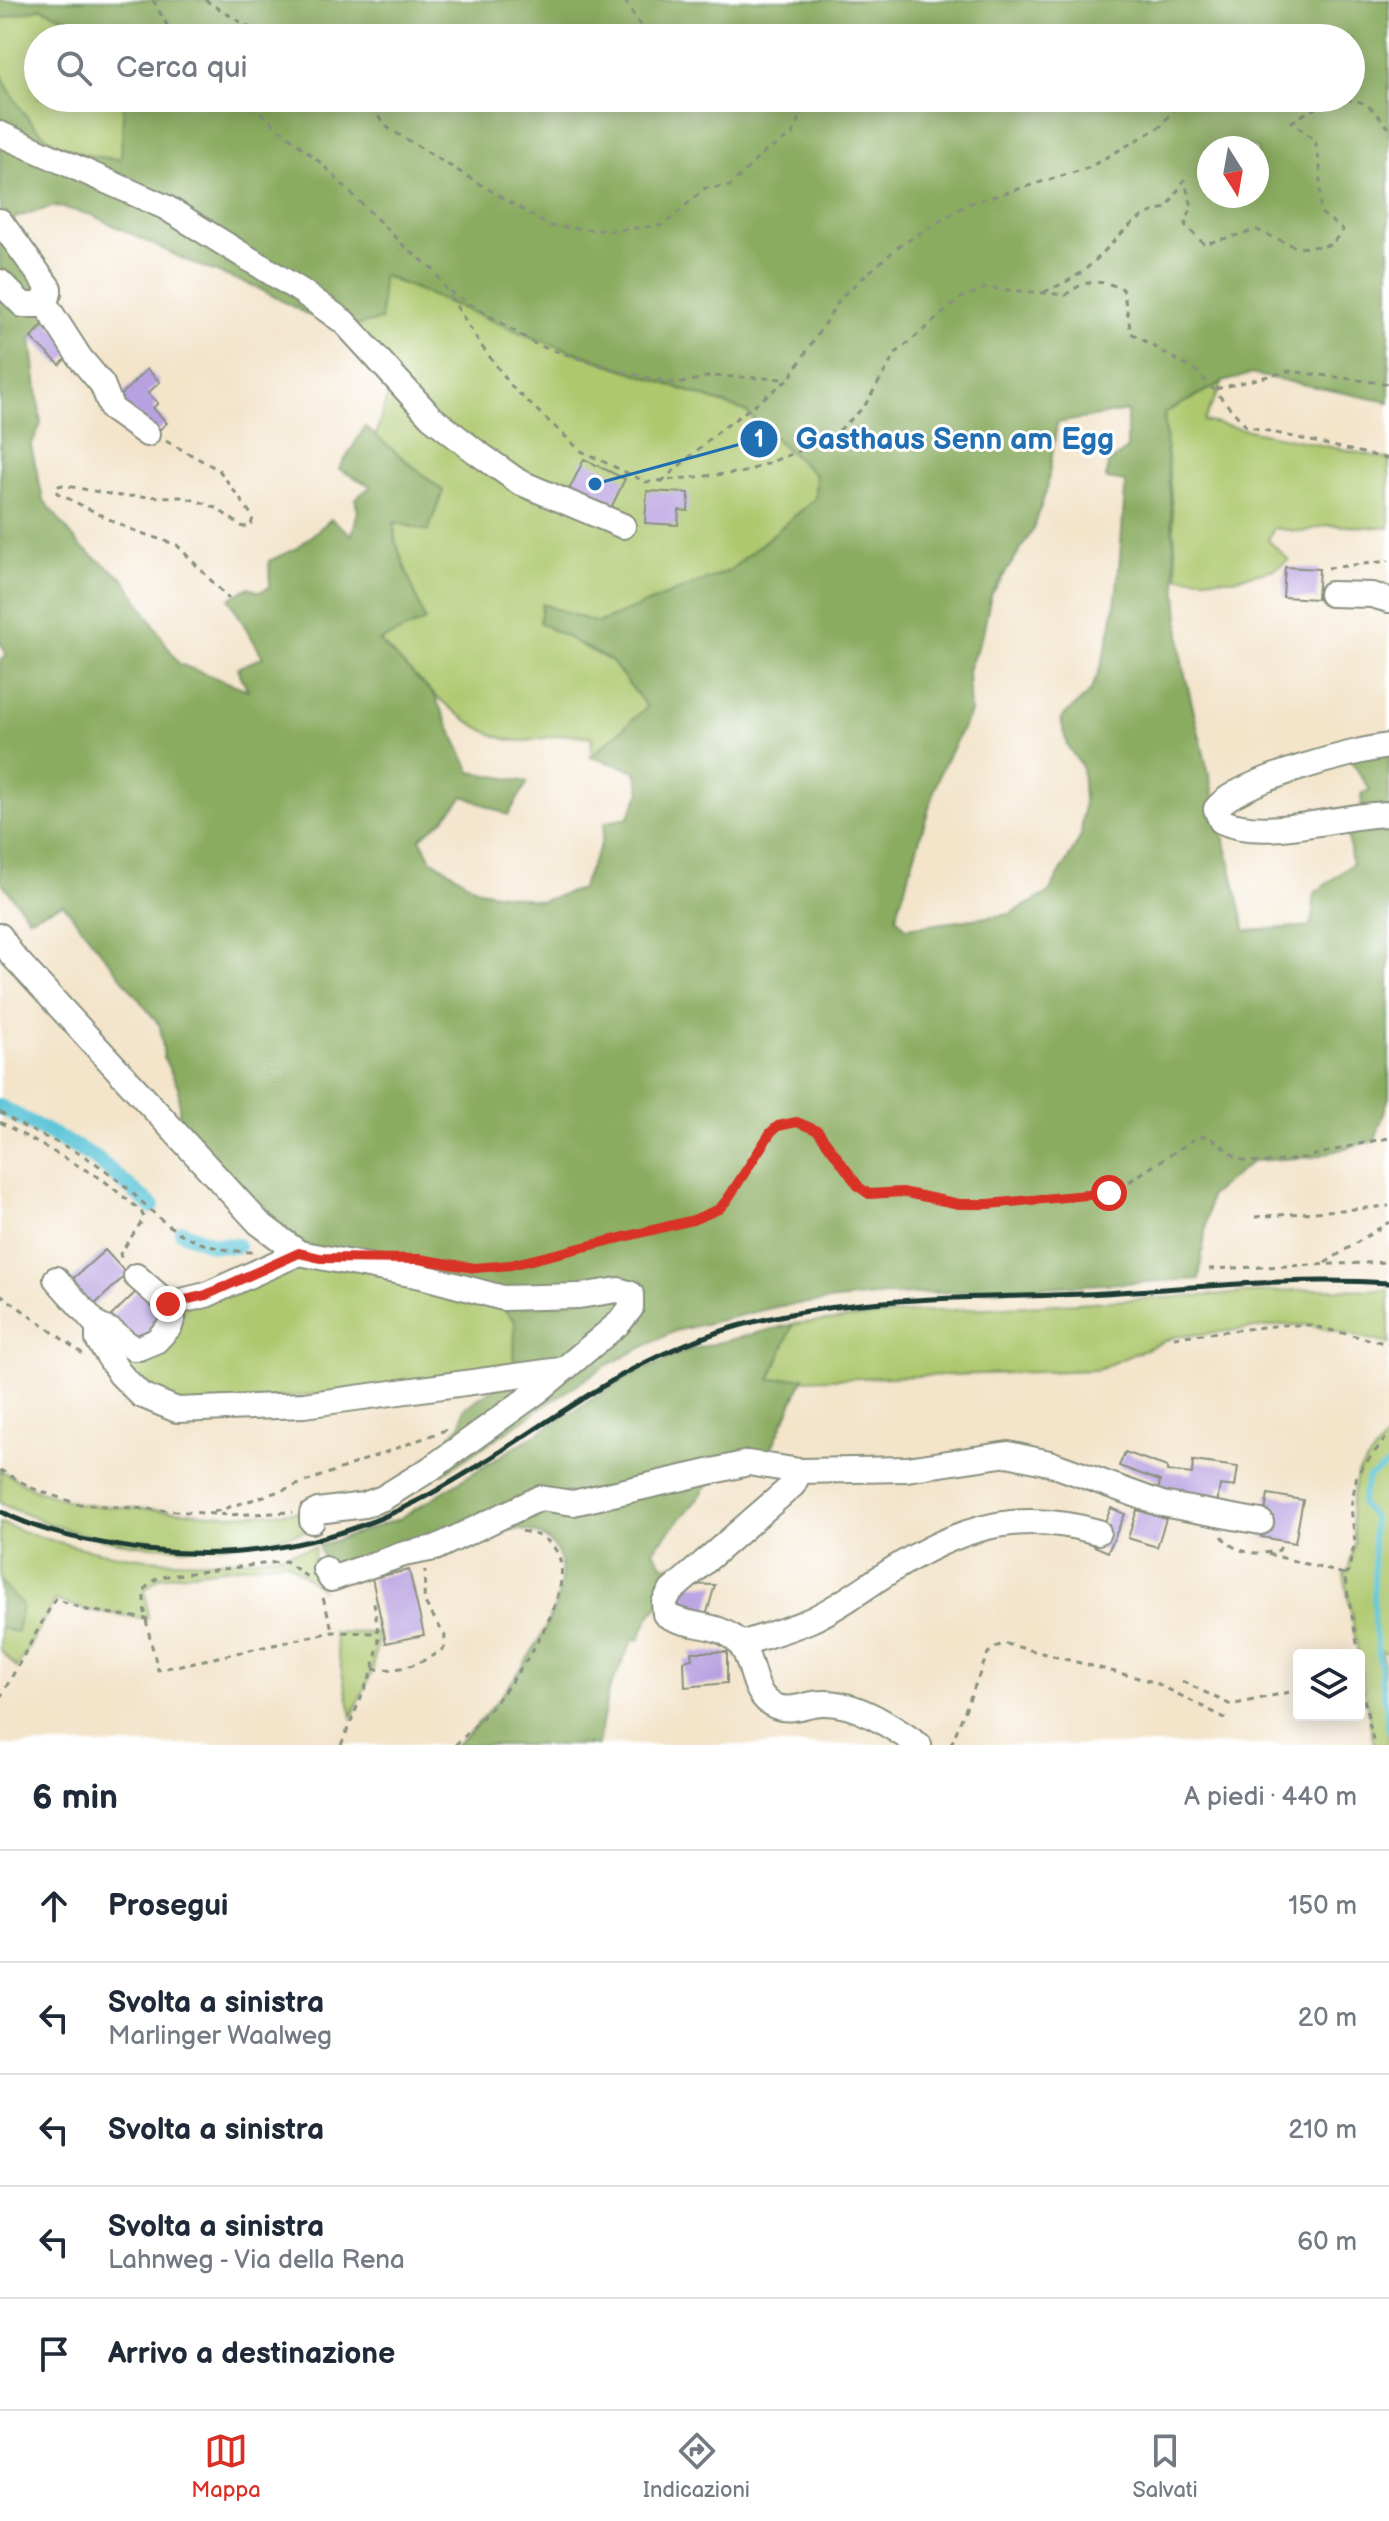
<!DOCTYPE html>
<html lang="it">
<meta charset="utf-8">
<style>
body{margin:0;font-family:"Balsamiq Sans",sans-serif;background:#f6f6f7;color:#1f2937}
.controls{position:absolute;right:24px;bottom:24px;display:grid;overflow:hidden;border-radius:8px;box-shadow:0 4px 20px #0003}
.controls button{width:72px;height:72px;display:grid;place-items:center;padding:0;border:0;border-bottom:2px solid #e0e1e3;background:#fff;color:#1f2937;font:40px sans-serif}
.compass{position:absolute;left:1197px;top:136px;width:72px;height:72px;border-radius:50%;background:#fff;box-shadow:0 4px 20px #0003;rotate:169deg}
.stop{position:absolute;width:24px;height:24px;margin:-18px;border:6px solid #d93025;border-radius:50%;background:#fff}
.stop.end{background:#d93025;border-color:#fff;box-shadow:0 2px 8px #0008}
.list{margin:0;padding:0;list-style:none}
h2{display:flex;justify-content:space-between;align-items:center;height:104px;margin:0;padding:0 32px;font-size:34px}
h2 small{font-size:26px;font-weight:400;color:#747a83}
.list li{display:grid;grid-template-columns:52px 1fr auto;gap:24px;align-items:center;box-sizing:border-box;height:112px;padding:0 32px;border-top:2px solid #e0e1e3}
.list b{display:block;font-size:30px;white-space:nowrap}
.list p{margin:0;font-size:26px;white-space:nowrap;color:#747a83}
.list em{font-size:26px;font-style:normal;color:#747a83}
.icon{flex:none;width:44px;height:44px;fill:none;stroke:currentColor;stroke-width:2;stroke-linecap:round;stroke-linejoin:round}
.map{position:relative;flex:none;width:1389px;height:1745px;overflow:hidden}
.search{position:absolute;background:#fff;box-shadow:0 4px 20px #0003;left:24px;right:24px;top:24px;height:88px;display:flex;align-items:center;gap:20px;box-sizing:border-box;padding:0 28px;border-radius:44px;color:#747a83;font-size:30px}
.sheet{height:664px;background:#fff}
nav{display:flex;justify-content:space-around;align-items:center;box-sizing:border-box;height:112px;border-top:2px solid #e0e1e3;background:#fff;font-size:22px;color:#747a83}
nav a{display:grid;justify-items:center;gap:4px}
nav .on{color:#d93025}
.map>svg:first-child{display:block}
</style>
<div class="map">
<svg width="1389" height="1745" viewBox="0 0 1389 1745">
<rect width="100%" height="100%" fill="#fff"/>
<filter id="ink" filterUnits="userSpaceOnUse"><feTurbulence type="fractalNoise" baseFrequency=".0125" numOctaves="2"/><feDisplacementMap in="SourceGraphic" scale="16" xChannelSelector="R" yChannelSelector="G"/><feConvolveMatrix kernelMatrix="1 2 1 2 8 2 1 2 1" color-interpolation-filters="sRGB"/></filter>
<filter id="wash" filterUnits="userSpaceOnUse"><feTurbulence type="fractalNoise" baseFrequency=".006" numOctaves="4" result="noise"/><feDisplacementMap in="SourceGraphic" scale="32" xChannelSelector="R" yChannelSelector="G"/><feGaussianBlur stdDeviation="1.8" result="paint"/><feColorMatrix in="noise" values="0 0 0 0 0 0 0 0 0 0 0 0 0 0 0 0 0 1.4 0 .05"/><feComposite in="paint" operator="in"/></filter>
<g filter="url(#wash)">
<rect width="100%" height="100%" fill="#f3e4ca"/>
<g fill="#aec86e" stroke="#668251" stroke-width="2">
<polygon points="42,8 113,38 38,38 38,98 124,98 121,159 91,158 43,137 17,107 0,72 0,19"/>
<path d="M381 275 534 338 745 411 816 476 815 499 729 571 597 623 542 604 540 623 611 661 647 707 591 757 592 737C561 730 552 739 525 741 475 744 411 673 379 640L424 621 395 540 394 521 443 491 376 436 394 372 352 326 381 320Z"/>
<polygon points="1223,382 1204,421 1389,459 1389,528 1327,525 1303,532 1274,528 1268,540 1289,560 1275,569 1232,579 1178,577 1164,413"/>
<polygon points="299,1253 488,1293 515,1321 514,1376 177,1407 123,1371 131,1356 177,1306"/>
<polygon points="1316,1289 1389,1290 1389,1344 1309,1325 1282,1325 1174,1337 1096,1370 770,1381 793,1324 919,1312"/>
<polygon points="1389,1434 1389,1654 1382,1651 1389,1745 1374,1745 1344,1574 1348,1571 1355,1542 1351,1507 1357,1474"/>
<path d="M0 1470 34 1489 78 1504 229 1515 318 1511 314 1529C199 1559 107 1554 0 1503Z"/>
<path d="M0 1523C102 1562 208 1574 315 1547L313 1569 321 1589 286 1561 160 1577 145 1590 148 1619 87 1610 55 1600 17 1668 0 1650V1628L17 1632 22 1605 0 1581Z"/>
<polygon points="333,1632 378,1633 373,1669 352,1717"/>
</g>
<g fill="#8aac61" stroke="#54744a" stroke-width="2" fill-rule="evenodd">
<path d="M0 0H1389V402L1251 374 1223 382 1164 413 1182 662 1246 931 1311 926 1315 893 1352 864 1346 821 1363 818 1361 794 1370 790 1347 754 1389 747V1097L1375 1140 1313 1157 1253 1161 1210 1196 1199 1279 874 1296 780 1306 675 1331 605 1366 442 1474 427 1459 461 1425 464 1408 514 1375 515 1321 488 1293 320 1258 195 1160 179 1114V1089L164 1058 160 1026 63 904 29 918 0 880V660L7 655 0 642V72C28 129 54 157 121 159L124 98H1351V38H113L42 8 0 19ZM1209 148H1257V196H1209ZM56 206 92 215 192 263 256 287 337 330 381 320 382 275 534 338 745 411 816 476 815 499 729 571 597 623 542 604 540 623 611 661 647 707 591 757 636 771 641 792 628 818 605 822 601 844 581 889 541 901 479 890 431 859 420 838 442 821 464 796 508 815 528 782 471 772 434 695 379 641 425 621 395 540 394 522 428 531 443 491 365 427 339 469 371 486 355 499 358 511 352 535 331 519 297 548 269 561 270 587 259 592 249 587 229 599 263 657 237 668 248 690 179 664 124 579 81 547 43 499 31 446 41 424 31 338 47 321 46 278 8 225 17 217ZM1127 411V449L1108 464 1106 479 1126 482C1119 550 1121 627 1091 690 1088 696 1068 710 1061 719L1067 745 1082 767 1084 800 1081 836 1049 893 1010 914 906 928 896 917 940 772 970 713 968 670 983 633 991 595 1033 530 1047 488 1057 423Z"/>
<path d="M793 1324 770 1380 804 1377 764 1465 720 1467 698 1499 653 1550 663 1565 696 1566 649 1616 639 1640 633 1639 608 1692 598 1745H455C491 1717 615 1565 535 1533 498 1518 369 1558 325 1569L319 1546 399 1519 628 1377 689 1350Z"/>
<polygon points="0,1581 22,1605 17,1632 0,1628"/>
</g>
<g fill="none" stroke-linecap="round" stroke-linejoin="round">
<polyline stroke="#5cc5d8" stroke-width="5" points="1389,1464 1368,1478 1361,1504 1373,1517 1374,1624 1389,1731"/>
<g stroke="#5cc5d8" stroke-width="16">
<polyline points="0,1107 94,1157 152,1206"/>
<polyline points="182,1232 214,1245 237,1246"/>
</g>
</g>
<g id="blocks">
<g fill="#b8a1e1">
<polygon points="47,321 73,349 60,365 31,338"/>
<polygon points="147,369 160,382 148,393 158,403 153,408 167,423 157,432 116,400"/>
<polygon points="584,459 625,479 610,510 569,490"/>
<polygon points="647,491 689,493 688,511 679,510 678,525 645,523"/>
<polygon points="1285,567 1319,569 1317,599 1283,597"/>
<polygon points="105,1250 127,1274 92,1307 69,1282"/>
<polygon points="140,1288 170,1318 138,1344 111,1316"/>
<polygon points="1125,1452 1167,1467 1167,1471 1192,1474 1193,1461 1238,1467 1235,1487 1220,1485 1217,1505 1157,1497 1160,1481 1119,1466"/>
<polygon points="1268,1494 1303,1500 1295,1543 1261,1537"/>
<polygon points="1111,1508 1125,1514 1108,1552 1094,1546"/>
<polygon points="1137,1510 1166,1519 1157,1547 1128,1538"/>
<polygon points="409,1570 424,1635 386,1643 372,1578"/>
<polygon points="682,1584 715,1585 706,1616 676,1608"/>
<polygon points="691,1652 727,1652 727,1683 685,1687 684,1661 692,1659"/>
</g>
</g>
</g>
<g filter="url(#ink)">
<use href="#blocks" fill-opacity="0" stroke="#89907f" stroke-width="2"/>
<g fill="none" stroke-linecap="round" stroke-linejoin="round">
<defs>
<g id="minor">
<polyline points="0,134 165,207 301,291 344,322 431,417 475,451 519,482 623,526"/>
<polyline points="0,221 49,288 49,293 38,305 23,305 0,282"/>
<polyline points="44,302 80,358 102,384 112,409 147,434"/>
<polyline points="1331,594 1372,595 1389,600"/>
<path d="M1389 746C1354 750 1234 782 1216 809L1221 821C1267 842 1341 814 1389 814"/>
<polyline points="0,936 12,955 259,1223 299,1253 421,1276 503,1298 579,1296 618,1290 631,1294 631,1308 619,1323 538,1391 430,1469 383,1498 364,1505 318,1511 312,1514 312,1521"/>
<polyline points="56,1279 98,1326 111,1331 133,1348 139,1348 156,1341 170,1326 173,1317 168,1304 136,1276"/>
<polyline points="168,1304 206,1295 299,1253"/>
<polyline points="98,1326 98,1340 120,1374 141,1395 177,1410 304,1405 560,1370"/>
<polyline points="800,1471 907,1469 1008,1454 1049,1463 1162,1504 1261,1522"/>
<path d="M325 1569 331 1579 404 1554 435 1548 540 1498 573 1503 748 1463 800 1471 793 1485 670 1592 664 1603 665 1614C688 1629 719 1621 739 1643 755 1660 750 1695 775 1706 792 1713 806 1703 823 1703 857 1702 892 1727 919 1745"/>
<path d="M741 1644C764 1636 788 1630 811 1620 842 1606 870 1583 900 1565 966 1525 1023 1510 1098 1532"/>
</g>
</defs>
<use href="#minor" stroke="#89907f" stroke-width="28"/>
<g stroke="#89907f" stroke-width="3" stroke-dasharray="6 6" stroke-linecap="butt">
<polyline points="153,0 174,38"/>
<polyline points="205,0 266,38"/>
<polyline points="625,0 636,20 652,38"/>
<polyline points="1221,38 1226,29"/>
<path d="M242 98 322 164 403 245 434 270 480 344 513 388 581 451 646 482 745 472 830 439 864 407 896 353 961 298 986 288 1066 295C1085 279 1099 279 1123 289L1131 333 1199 373 1246 426 1389 459"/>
<polyline points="363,98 388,128 549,226 610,231 664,225 705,188 730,186 762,154 792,135 802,114 793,98"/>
<polyline points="721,98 739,98"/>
<polyline points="449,291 537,345 615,370 678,384 711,376 788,379"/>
<path d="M1044 292C1057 286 1072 280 1083 271 1113 248 1127 215 1167 208L1184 180 1192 206 1185 225 1204 244 1257 230 1298 248 1331 245 1343 230 1320 212V165L1315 140 1292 122C1311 109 1341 92 1365 104 1374 109 1382 121 1389 128"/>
<polyline points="1216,389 1289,371 1389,384"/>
<polyline points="166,441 219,470 253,517 251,526 243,527 216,508 198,501 180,497 120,496 62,485 56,487 57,493 129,529 177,545 229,599"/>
<polyline points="661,482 718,432 789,379 842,296 898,247 968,204 1088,168 1161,126 1182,98"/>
<polyline points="1328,568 1389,561"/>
<path d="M0 1112C29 1133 62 1142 92 1161 157 1203 163 1249 253 1252"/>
<polyline points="0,1122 102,1179 141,1211 144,1218 120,1254 123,1263"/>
<polyline points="1255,1217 1389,1206"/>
<polyline points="1325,1263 1389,1222"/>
<path d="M472 1267 511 1265 707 1215C743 1195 771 1088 819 1132 838 1149 846 1174 863 1191L902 1192 959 1204 1058 1196H1096L1124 1185 1199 1136C1220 1136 1228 1158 1247 1161 1295 1167 1342 1145 1389 1138"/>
<polyline points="1209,1269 1389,1262"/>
<polyline points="0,1294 83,1354"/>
<polyline points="1174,1337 1282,1325 1309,1325 1389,1344"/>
<polyline points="0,1470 34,1489 78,1504 229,1515 293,1512"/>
<polyline points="214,1512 286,1489 451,1428"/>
<path d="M1222 1536C1234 1554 1260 1556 1279 1550L1283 1543"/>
<polyline points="1268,1554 1344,1574 1361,1664 1359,1676"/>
<polyline points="1344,1574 1348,1572 1355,1542 1351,1507 1357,1474 1389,1434"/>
<path d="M307 1577 286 1561 160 1577C154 1580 147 1584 145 1590 140 1607 154 1652 158 1670L333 1632 378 1633"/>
<polyline points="323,1598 333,1632"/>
<path d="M373 1669C403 1671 420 1665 444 1648L445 1636 424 1601 425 1570"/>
<polyline points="1359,1676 1374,1745"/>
<polyline points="1182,1681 1231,1705 1299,1690"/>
<polyline points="0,1698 55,1599 87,1610 148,1619"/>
<polyline points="341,1745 373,1669 379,1641 374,1602"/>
<path d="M455 1745C493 1715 629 1546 520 1531"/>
<polyline points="951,1745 988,1653 1003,1643 1154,1682 1229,1720"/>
</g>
<use href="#minor" stroke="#fff" stroke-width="24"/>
<path stroke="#1f3d34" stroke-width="5" d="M0 1511C46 1535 97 1543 147 1550 241 1562 340 1543 423 1498 534 1439 616 1359 742 1325 852 1295 970 1299 1083 1294 1185 1289 1287 1276 1389 1283"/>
</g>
</g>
<g fill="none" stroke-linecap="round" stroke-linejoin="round" filter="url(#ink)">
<polyline stroke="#d93025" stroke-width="10" points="168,1304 206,1295 299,1253 320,1258 419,1259 475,1268 511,1265 693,1220 719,1209 727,1200 771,1132 778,1126 797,1122 818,1131 859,1187 869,1194 902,1192 959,1204 988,1204 1109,1193"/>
</g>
<path fill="none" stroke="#1f6fb2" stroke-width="3" d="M595 484L759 439"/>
<g fill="#1f6fb2" stroke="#fff" stroke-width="3">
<circle cx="595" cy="484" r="8"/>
<circle cx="759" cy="439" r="20"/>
</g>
<g font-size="24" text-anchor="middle" font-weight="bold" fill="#fff">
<text x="759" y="447">1</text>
</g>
<g font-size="30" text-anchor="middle" font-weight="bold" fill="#1f6fb2" stroke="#fff" stroke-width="6" stroke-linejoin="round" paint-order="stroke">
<text x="955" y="449">Gasthaus Senn am Egg</text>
</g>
</svg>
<div class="controls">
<button><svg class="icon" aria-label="layers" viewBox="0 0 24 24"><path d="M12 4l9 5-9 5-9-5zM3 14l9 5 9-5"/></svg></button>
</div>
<svg class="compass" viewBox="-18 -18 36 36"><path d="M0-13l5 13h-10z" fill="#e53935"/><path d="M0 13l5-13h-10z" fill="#747a83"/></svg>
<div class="stop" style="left:1109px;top:1193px"></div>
<div class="stop end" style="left:168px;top:1304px"></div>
<div class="search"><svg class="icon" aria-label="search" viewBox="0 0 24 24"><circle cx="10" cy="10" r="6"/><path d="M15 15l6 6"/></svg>Cerca qui</div>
</div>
<section class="sheet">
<h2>6 min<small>A piedi · 440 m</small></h2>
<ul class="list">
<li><svg class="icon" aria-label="ahead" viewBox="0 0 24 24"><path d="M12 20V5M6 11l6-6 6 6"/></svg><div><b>Prosegui</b></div><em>150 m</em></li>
<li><svg class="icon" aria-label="left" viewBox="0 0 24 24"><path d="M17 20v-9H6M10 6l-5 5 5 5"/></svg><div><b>Svolta a sinistra</b><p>Marlinger Waalweg</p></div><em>20 m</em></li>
<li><svg class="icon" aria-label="left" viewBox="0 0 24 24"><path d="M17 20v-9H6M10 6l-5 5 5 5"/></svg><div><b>Svolta a sinistra</b></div><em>210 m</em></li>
<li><svg class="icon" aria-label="left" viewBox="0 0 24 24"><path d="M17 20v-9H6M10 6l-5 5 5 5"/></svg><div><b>Svolta a sinistra</b><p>Lahnweg - Via della Rena</p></div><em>60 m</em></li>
<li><svg class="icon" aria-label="arrive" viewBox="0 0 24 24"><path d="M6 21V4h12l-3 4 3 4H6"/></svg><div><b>Arrivo a destinazione</b></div></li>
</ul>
</section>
<nav>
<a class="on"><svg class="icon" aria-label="map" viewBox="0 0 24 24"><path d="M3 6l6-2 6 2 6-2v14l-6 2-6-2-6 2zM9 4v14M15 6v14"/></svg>Mappa</a>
<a><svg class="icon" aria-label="directions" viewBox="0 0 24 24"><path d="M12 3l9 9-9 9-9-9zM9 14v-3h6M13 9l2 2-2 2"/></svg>Indicazioni</a>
<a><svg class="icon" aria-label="saved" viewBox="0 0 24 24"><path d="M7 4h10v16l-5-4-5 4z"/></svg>Salvati</a>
</nav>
